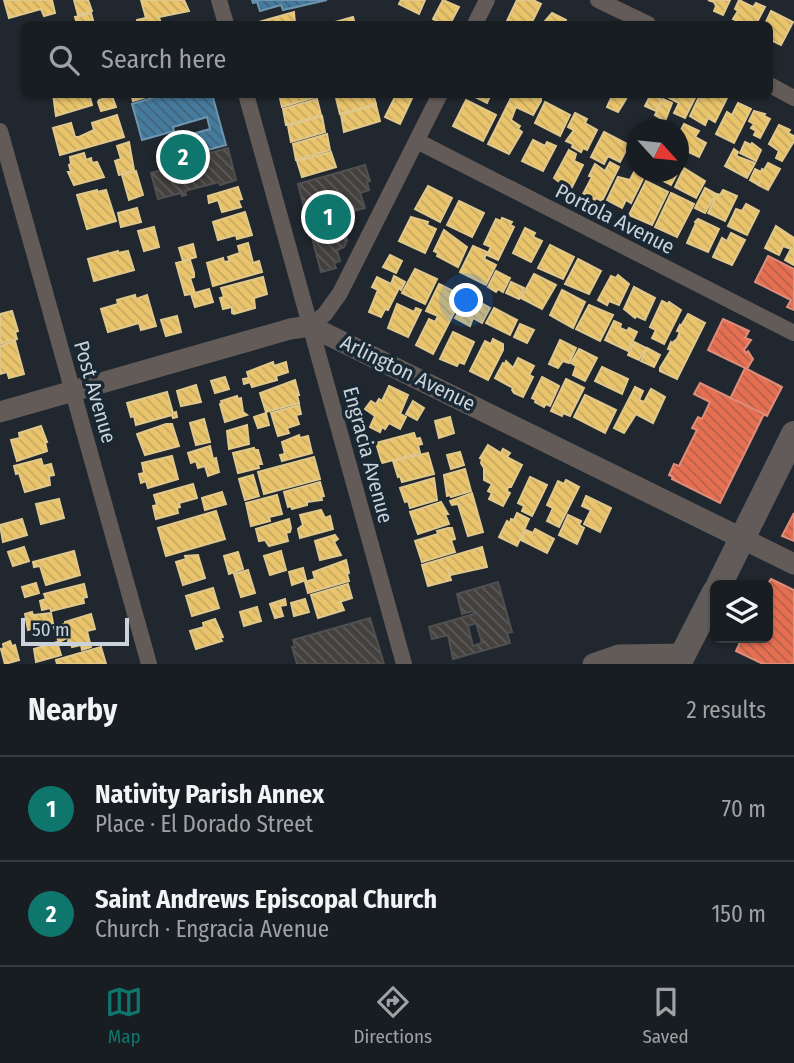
<!DOCTYPE html>
<meta charset="utf-8">
<style>
body{margin:0;font-family:"Fira Sans Condensed",sans-serif;background:#252a2f;color:#f1f3f6}
.controls{position:absolute;right:21px;bottom:21px;display:grid;overflow:hidden;border-radius:10px;box-shadow:0 2px 5px #0004}
.controls button{width:63px;height:63px;display:grid;place-items:center;padding:0;border:0;border-bottom:2px solid #363b40;background:#181d22;color:#f1f3f6;font:35px sans-serif}
.compass{position:absolute;left:626px;top:119px;width:63px;height:63px;border-radius:50%;background:#181d22;box-shadow:0 2px 5px #0004;rotate:117deg}
.scale{position:absolute;left:21px;bottom:18px;width:108px;box-sizing:border-box;padding-left:7px;border:4px solid #cad3db;border-top:0;font-size:19px;line-height:24px;white-space:nowrap;color:#cad3db;-webkit-text-stroke:5px #1a2834;paint-order:stroke}
.you{position:absolute;left:467px;top:301px;width:24px;height:24px;margin:-18px;border:5px solid #fff;border-radius:50%;background:#1a73e8;box-shadow:0 0 0 10px #1a73e833}
.badge{display:grid;place-items:center;width:46px;height:46px;border-radius:50%;background:#0f766e;color:#fff;font-size:23px;font-weight:700}
.pin{position:absolute;translate:-50% -50%;border:4px solid #fff;box-shadow:0 2px 7px #0006}
.list{margin:0;padding:0;list-style:none}
h2{display:flex;justify-content:space-between;align-items:center;height:91px;margin:0;padding:0 28px;font-size:30px}
h2 small{font-size:23px;font-weight:400;color:#9fa2a5}
.list li{display:grid;grid-template-columns:46px 1fr auto;gap:21px;align-items:center;box-sizing:border-box;height:105px;padding:0 28px;border-top:2px solid #363b40}
.list b{display:block;font-size:26px;white-space:nowrap}
.list p{margin:0;font-size:23px;white-space:nowrap;color:#9fa2a5}
.list em{font-size:23px;font-style:normal;color:#9fa2a5}
.icon{flex:none;width:38px;height:38px;fill:none;stroke:currentColor;stroke-width:2;stroke-linecap:round;stroke-linejoin:round}
.map{position:relative;flex:none;width:794px;height:664px;overflow:hidden}
.search{position:absolute;background:#181d22;box-shadow:0 2px 5px #0004;left:21px;right:21px;top:21px;height:77px;display:flex;align-items:center;gap:18px;box-sizing:border-box;padding:0 24px;border-radius:10px;color:#9fa2a5;font-size:26px}
.sheet{height:301px;background:#181d22}
nav{display:flex;justify-content:space-around;align-items:center;box-sizing:border-box;height:98px;border-top:2px solid #363b40;background:#181d22;font-size:19px;color:#9fa2a5}
nav a{display:grid;justify-items:center;gap:4px}
nav .on{color:#0f766e}
.map>svg:first-child{display:block}
</style>
<div class="map">
<svg width="794" height="664" viewBox="0 0 794 664">
<defs>
<pattern id="homes-back-hatch" width="6" height="6" patternUnits="userSpaceOnUse" patternTransform="scale(1.75)"><rect width="6" height="6" fill="#e9c46a"/><path d="M-1 5l2 2M0 0l6 6M5-1l2 2" fill="none" stroke="#c7a962"/></pattern>
<pattern id="shops-back-hatch" width="6" height="6" patternUnits="userSpaceOnUse" patternTransform="scale(1.75)"><rect width="6" height="6" fill="#e76f51"/><path d="M-1 5l2 2M0 0l6 6M5-1l2 2" fill="none" stroke="#b4614c"/></pattern>
<pattern id="public-back-hatch" width="6" height="6" patternUnits="userSpaceOnUse" patternTransform="scale(1.75)"><rect width="6" height="6" fill="#457b9d"/><path d="M-1 5l2 2M0 0l6 6M5-1l2 2" fill="none" stroke="#426379"/></pattern>
<pattern id="building-back-hatch" width="6" height="6" patternUnits="userSpaceOnUse" patternTransform="scale(1.75)"><rect width="6" height="6" fill="#43403e"/><path d="M-1 5l2 2M0 0l6 6M5-1l2 2" fill="none" stroke="#5d5b59"/></pattern>
</defs>
<rect width="100%" height="100%" fill="#20272e"/>
<g fill="url(#homes-back-hatch)" stroke="#e0c88c" stroke-width="2">
<polygon points="4,0 52,0 55,13 44,16 41,9 9,18"/>
<polygon points="74,0 88,0 92,11 78,15"/>
<polygon points="141,0 184,0 189,11 159,17 161,24 138,24 137,20 146,18"/>
<polygon points="401,0 425,0 419,14 399,4"/>
<polygon points="443,0 459,7 450,24 443,24 433,19"/>
<polygon points="517,0 533,0 541,4 531,24 528,23 515,24 507,21"/>
<polygon points="708,0 730,0 723,15 714,11 716,6 714,2"/>
<polygon points="739,0 753,7 756,3 765,7 756,24 739,24 740,22 733,19 738,11 735,9"/>
<polygon points="771,11 793,22 781,45 773,41 770,42 770,24 765,24"/>
<polygon points="294,12 295,24 260,24 259,22"/>
<polygon points="91,13 94,24 77,24 75,17"/>
<polygon points="552,13 566,20 564,24 547,24 545,21"/>
<polygon points="353,17 355,24 328,24"/>
<polygon points="53,94 89,94 92,105 56,116"/>
<polygon points="131,94 156,94 133,101"/>
<polygon points="279,94 316,94 316,97 282,107"/>
<polygon points="349,94 373,94 376,104 340,114 336,98"/>
<polygon points="395,94 414,94 400,124 385,117 396,95"/>
<polygon points="491,94 487,103 471,95 471,94"/>
<polygon points="513,94 533,94 541,98 541,101 533,115 516,107 511,120 520,126 518,129 522,132 509,154 488,144"/>
<polygon points="613,94 626,99 618,112 607,107"/>
<polygon points="651,94 662,100 656,111 645,106"/>
<polygon points="670,94 697,94 685,118 674,113 679,103 669,98"/>
<polygon points="704,94 720,94 727,98 715,122 708,118 705,125 690,116 699,97 702,99"/>
<polygon points="112,96 116,107 101,111 98,102 99,100"/>
<polygon points="317,99 321,115 286,125 283,109"/>
<polygon points="663,99 672,103 665,121 655,115"/>
<polygon points="466,100 496,115 483,141 453,126"/>
<polygon points="545,102 570,115 560,136 535,123"/>
<polygon points="738,103 751,109 734,143 716,134 727,112 732,115"/>
<polygon points="376,105 380,121 344,132 341,115"/>
<polygon points="754,111 765,114 764,116 770,119 760,138 754,135 756,131 751,128 754,124 749,121"/>
<polygon points="575,113 587,119 585,123 597,130 587,150 583,148 581,152 572,147 573,144 566,141 574,130 568,127"/>
<polygon points="117,115 124,137 60,155 53,128 71,123 75,137 79,137 94,130 92,123"/>
<polygon points="322,116 325,132 291,142 288,126"/>
<polygon points="684,124 699,131 695,137 706,143 699,157 678,147 678,136"/>
<polygon points="779,125 790,130 788,133 794,136 794,141 782,161 776,158 779,151 769,144"/>
<polygon points="604,132 629,145 620,162 608,156 604,164 591,157"/>
<polygon points="327,134 330,150 296,160 293,144"/>
<polygon points="533,140 545,146 547,142 556,146 543,171 522,161"/>
<polygon points="129,142 134,170 119,175 115,161 121,159 117,146"/>
<polygon points="745,142 751,145 752,143 761,150 756,161 740,153"/>
<polygon points="734,149 738,152 736,156 755,163 747,178 725,166"/>
<polygon points="569,150 576,154 574,161 583,165 572,187 567,184 566,187 554,178"/>
<polygon points="331,152 336,167 302,177 297,161"/>
<polygon points="84,153 86,160 91,158 92,163 97,162 104,177 74,185 68,172 71,172 69,165 71,164 70,157"/>
<polygon points="610,162 619,167 602,201 596,198 594,202 582,196 592,177 589,176 595,164 605,171"/>
<polygon points="768,163 780,169 768,190 758,185 761,181 757,184 750,180 755,169 761,172 762,169 764,170"/>
<polygon points="684,168 705,181 696,198 675,187"/>
<polygon points="635,170 645,175 631,203 626,200 622,208 607,200 618,177 630,180"/>
<polygon points="136,171 143,195 129,200 122,175"/>
<polygon points="651,172 678,172 671,185 650,174"/>
<polygon points="646,181 668,192 652,225 629,215"/>
<polygon points="428,186 452,198 440,222 415,209"/>
<polygon points="238,187 242,199 238,200 241,207 222,212 218,200 209,203 208,196"/>
<polygon points="705,188 716,194 705,213 695,208"/>
<polygon points="97,190 97,192 106,190 116,221 87,229 77,195"/>
<polygon points="723,190 737,196 725,221 708,213 717,194 720,195"/>
<polygon points="671,193 694,204 677,237 655,227"/>
<polygon points="459,201 484,213 472,237 447,225"/>
<polygon points="746,204 759,211 747,235 728,226 736,209 742,211"/>
<polygon points="137,208 141,222 121,227 118,213"/>
<polygon points="245,212 252,235 237,239 236,235 218,240 213,222"/>
<polygon points="411,217 428,222 427,225 436,229 425,253 399,241"/>
<polygon points="502,218 512,222 510,225 514,227 498,260 487,255 491,247 484,244 496,219 501,221"/>
<polygon points="698,219 719,229 708,252 687,243 696,223 695,222"/>
<polygon points="776,226 794,238 794,265 785,260 791,249 783,246 779,255 765,248"/>
<polygon points="154,227 159,247 144,251 138,231"/>
<polygon points="525,228 535,233 533,237 542,241 531,262 513,253"/>
<polygon points="444,230 467,247 458,267 437,256 438,253 434,251"/>
<polygon points="731,233 745,240 732,265 713,257 722,238 727,241"/>
<polygon points="248,243 253,263 259,261 262,272 213,286 207,263 223,258 224,262 230,261 228,257 240,253 238,246"/>
<polygon points="193,244 196,257 183,261 179,248"/>
<polygon points="550,245 574,257 563,279 538,268"/>
<polygon points="473,246 487,252 484,259 496,265 486,285 460,272"/>
<polygon points="118,251 118,253 128,251 134,270 94,281 88,259"/>
<polygon points="390,255 402,261 396,273 383,267"/>
<polygon points="578,259 601,271 589,294 565,284"/>
<polygon points="190,260 194,273 194,277 190,278 195,293 209,289 213,302 195,307 191,294 185,295 176,263"/>
<polygon points="415,269 437,279 425,304 402,293"/>
<polygon points="496,271 510,278 503,292 498,289 496,292 488,287"/>
<polygon points="534,274 556,285 542,309 521,298"/>
<polygon points="618,275 629,284 619,305 609,301 607,305 598,300 611,276 616,278"/>
<polygon points="394,276 405,282 401,290 399,288 388,310 385,309 381,317 369,312 378,290 372,287 377,277 391,284"/>
<polygon points="263,277 267,294 254,298 255,308 234,314 232,313 232,307 223,309 220,298 224,297 221,288"/>
<polygon points="511,282 524,288 519,299 506,293"/>
<polygon points="439,284 459,294 451,309 455,311 433,354 416,345 429,319 435,322 438,316 426,311"/>
<polygon points="634,287 655,298 645,320 636,316 635,318 624,309"/>
<polygon points="562,290 585,302 573,328 550,315"/>
<polygon points="135,295 136,299 147,295 156,326 141,330 139,323 108,332 101,309 118,304 117,300"/>
<polygon points="468,296 490,308 482,323 473,318 470,326 455,318"/>
<polygon points="662,301 668,304 669,302 681,310 664,344 652,338 656,330 650,327"/>
<polygon points="397,304 414,312 416,308 421,310 408,337 388,328"/>
<polygon points="589,305 613,315 600,341 576,329"/>
<polygon points="494,308 517,320 510,335 486,323"/>
<polygon points="12,311 18,331 15,332 17,339 0,344 0,314"/>
<polygon points="688,314 705,323 677,379 660,371 660,368 671,350 668,349 671,342 672,343 677,339 680,332 677,331 680,325 681,326"/>
<polygon points="177,316 181,332 166,336 161,320"/>
<polygon points="614,321 621,324 620,328 627,331 629,328 637,332 628,351 605,340"/>
<polygon points="520,324 534,330 527,343 514,337"/>
<polygon points="453,332 474,342 464,364 459,362 457,366 440,359"/>
<polygon points="493,339 503,344 503,350 488,380 470,371 485,341 491,344"/>
<polygon points="560,340 576,348 569,363 563,361 558,368 549,364"/>
<polygon points="15,341 24,374 9,378 7,372 0,374 0,346"/>
<polygon points="634,342 646,348 639,360 628,355"/>
<polygon points="647,348 660,355 654,367 641,361"/>
<polygon points="579,349 597,358 585,381 573,375 576,366 571,363"/>
<polygon points="518,358 534,366 529,375 533,377 523,397 514,393 512,390 513,388 495,378 503,363 505,364 506,361 513,368"/>
<polygon points="273,362 274,366 286,362 288,372 276,376 277,380 252,387 250,382 244,384 243,379 249,378 247,372"/>
<polygon points="602,367 628,379 622,394 595,381"/>
<polygon points="225,377 229,389 215,393 211,381"/>
<polygon points="542,377 559,386 550,406 546,404 544,407 535,402 536,400 532,398"/>
<polygon points="566,379 584,388 570,416 563,413 562,416 551,411"/>
<polygon points="295,380 299,395 297,395 299,403 266,412 260,393"/>
<polygon points="196,385 201,402 181,406 177,391"/>
<polygon points="389,386 408,395 400,414 406,417 400,429 389,423 385,429 382,427 380,432 370,427 375,416 365,409 371,401 376,404 379,399 382,401"/>
<polygon points="635,387 643,391 639,400 644,402 651,389 665,397 653,423 636,414 624,433 614,428"/>
<polygon points="167,392 173,413 176,412 177,417 173,418 172,415 136,425 134,416 131,417 127,403"/>
<polygon points="585,395 616,410 605,433 574,417"/>
<polygon points="237,396 238,399 241,398 243,412 247,415 225,422 220,404 222,403 221,401"/>
<polygon points="413,401 424,408 417,420 406,414"/>
<polygon points="299,405 301,414 296,415 299,424 287,428 289,433 278,436 271,413"/>
<polygon points="266,413 269,425 258,428 254,417"/>
<polygon points="450,417 454,433 439,438 435,421"/>
<polygon points="204,419 210,442 196,445 190,423"/>
<polygon points="166,424 172,424 179,446 145,455 137,434"/>
<polygon points="247,425 249,444 229,449 227,431"/>
<polygon points="41,426 47,442 45,442 47,451 17,461 11,440 20,438 19,433"/>
<polygon points="414,433 416,439 420,438 422,444 418,445 420,453 382,463 376,443"/>
<polygon points="299,435 300,438 308,436 312,453 282,461 280,455 285,454 282,442"/>
<polygon points="488,445 501,453 503,449 510,453 507,457 522,465 511,487 508,487 507,491 510,493 503,506 489,499 492,493 488,491 492,484 484,480 484,468 481,463 482,459 480,458"/>
<polygon points="210,446 213,459 216,458 219,472 208,476 205,466 198,468 196,461 191,463 188,453"/>
<polygon points="254,448 255,450 258,450 262,464 258,464 259,468 238,473 233,453"/>
<polygon points="460,452 464,465 451,469 447,455"/>
<polygon points="428,453 434,474 402,482 400,476 398,477 393,461"/>
<polygon points="172,456 178,479 148,488 146,481 141,483 139,474 144,473 142,463"/>
<polygon points="314,457 320,479 264,494 258,472"/>
<polygon points="41,459 43,466 51,464 54,475 49,476 50,485 25,492 19,473 16,474 14,466"/>
<polygon points="465,469 471,491 451,497 450,495 447,496 444,475"/>
<polygon points="253,475 259,496 245,500 239,479"/>
<polygon points="530,477 547,485 532,516 522,511 524,506 518,503"/>
<polygon points="434,478 437,500 410,508 408,501 405,502 400,488"/>
<polygon points="566,480 579,487 559,527 547,521 553,508 547,505 558,481 564,484"/>
<polygon points="320,482 324,496 321,497 322,500 307,502 307,505 292,509 291,506 288,507 284,492"/>
<polygon points="193,484 197,498 179,503 180,507 177,508 178,513 156,519 153,506 157,505 154,495"/>
<polygon points="222,492 226,504 205,510 202,498"/>
<polygon points="472,493 483,532 468,536 458,504 452,505 450,501"/>
<polygon points="277,495 282,514 269,517 270,521 251,526 246,503"/>
<polygon points="586,496 611,508 600,532 584,524 591,510 582,506"/>
<polygon points="59,499 64,518 41,524 36,504"/>
<polygon points="441,502 448,514 445,514 449,524 418,534 410,512"/>
<polygon points="321,510 325,518 330,516 333,529 300,538 298,529 303,525 300,515"/>
<polygon points="216,511 225,539 166,556 158,528"/>
<polygon points="517,513 529,519 517,546 499,537 507,521 510,523 511,519 514,520"/>
<polygon points="568,515 581,521 579,525 584,528 577,544 559,535"/>
<polygon points="22,519 27,535 3,542 0,525"/>
<polygon points="289,519 291,528 290,532 286,533 288,541 269,546 265,540 259,541 256,529"/>
<polygon points="448,528 452,528 455,539 451,540 455,552 422,562 415,541 438,534 437,531"/>
<polygon points="535,529 554,539 547,553 521,540 526,530 533,533"/>
<polygon points="335,535 338,539 334,542 341,555 320,560 315,541"/>
<polygon points="24,547 29,561 13,566 8,552"/>
<polygon points="482,547 487,567 450,575 447,568 451,580 428,586 422,565"/>
<polygon points="74,551 80,575 46,585 40,566 34,567 33,562"/>
<polygon points="281,551 286,570 270,575 264,556"/>
<polygon points="238,552 243,569 229,574 224,556"/>
<polygon points="198,555 205,578 183,585 176,562 186,559 185,556"/>
<polygon points="346,560 349,573 347,574 349,581 308,593 305,582 315,579 313,572"/>
<polygon points="303,568 306,580 292,585 289,572"/>
<polygon points="248,570 255,593 241,597 234,574"/>
<polygon points="36,583 39,593 25,597 22,587"/>
<polygon points="84,584 87,597 83,598 84,603 51,611 50,608 42,610 40,601 46,599 44,594"/>
<polygon points="348,584 352,598 339,602 341,603 344,610 318,618 311,595"/>
<polygon points="213,588 219,608 192,616 186,596"/>
<polygon points="285,599 286,605 280,606 283,616 275,618 270,604"/>
<polygon points="305,599 309,612 294,616 291,603"/>
<polygon points="257,607 261,621 244,626 240,612"/>
<polygon points="32,612 33,615 51,613 53,623 28,630 25,614"/>
<polygon points="91,614 95,629 87,631 91,647 82,650 81,645 72,647 70,642 68,642 69,637 59,642 58,640 54,627 65,624 65,622"/>
<polygon points="215,619 223,637 220,638 222,641 196,649 190,631 204,627 203,623"/>
<polygon points="10,641 12,646 15,645 19,660 5,664 1,649 4,648 3,644"/>
<polygon points="57,642 61,655 36,662 34,649"/>
<polygon points="101,647 106,664 57,664 56,660"/>
</g>
<g fill="url(#shops-back-hatch)" stroke="#de8d7a" stroke-width="2">
<polygon points="768,256 794,269 794,310 787,307 791,300 755,282"/>
<polygon points="723,319 749,331 745,338 751,340 744,350 746,353 748,351 753,359 747,369 708,350"/>
<polygon points="745,368 782,387 767,416 730,399"/>
<polygon points="700,383 764,414 720,503 672,479 673,477 669,475 674,464 679,466 697,430 692,428 698,417 702,419 710,402 694,394"/>
<polygon points="794,513 794,541 782,536"/>
<polygon points="771,579 794,590 794,664 763,664 736,651 742,638 768,638 767,585"/>
</g>
<g fill="url(#public-back-hatch)" stroke="#6d95b0" stroke-width="2">
<polygon points="252,0 327,0 283,10 281,5 260,11 257,2 253,3"/>
<polygon points="165,94 212,94 226,145 178,158 172,137 177,135 178,138 210,129 207,117 173,127 174,131 142,140 132,104"/>
</g>
<g fill="url(#building-back-hatch)" stroke="#505051" stroke-width="2" fill-rule="evenodd">
<polygon points="228,148 236,180 220,185 219,182 185,191 186,195 182,196 181,193 158,199 151,173 211,156 210,153"/>
<polygon points="365,165 370,181 367,182 369,190 360,193 365,208 349,212 352,222 343,224 347,241 344,247 337,250 340,261 334,263 336,268 321,272 298,184"/>
<path d="M498 582 512 632 507 633 510 643 453 659 448 635 432 639 429 627 474 614 473 611 462 614 457 594ZM476 623 482 643 473 646 468 626Z"/>
<polygon points="370,618 384,664 297,664 292,647 295,647 293,640"/>
</g>
<g fill="none" stroke-linecap="round" stroke-linejoin="round">
<g stroke="#625b57" stroke-width="16">
<polyline points="219,0 226,24"/>
<polyline points="598,0 648,24"/>
<polyline points="475,24 487,0"/>
<polyline points="770,85 794,98"/>
<polyline points="246,94 404,664"/>
<polyline points="0,131 149,664"/>
<polyline points="417,141 794,333"/>
<polyline points="310,326 325,314 340,293 440,94"/>
</g>
<g stroke="#625b57" stroke-width="21">
<polyline points="0,412 290,329 310,326 794,564"/>
<polyline points="593,664 619,655 684,654"/>
</g>
<g stroke="#615c59" stroke-width="26">
<polyline points="719,585 794,434"/>
<polyline points="678,664 715,592"/>
</g>
</g>
<g text-anchor="middle" dominant-baseline="central" stroke-width="7" stroke-linejoin="round" paint-order="stroke">
<g font-size="21" fill="#cad3db" stroke="#1a2834">
<text transform="translate(615 219) rotate(27)">Portola Avenue</text>
<text transform="translate(408 373) rotate(26)">Arlington Avenue</text>
<text transform="translate(95 392) rotate(74)">Post Avenue</text>
<text transform="translate(368 455) rotate(75)">Engracia Avenue</text>
</g>
</g>
</svg>
<div class="controls">
<button><svg class="icon" aria-label="layers" viewBox="0 0 24 24"><path d="M12 4l9 5-9 5-9-5zM3 14l9 5 9-5"/></svg></button>
</div>
<svg class="compass" viewBox="-18 -18 36 36"><path d="M0-13l5 13h-10z" fill="#e53935"/><path d="M0 13l5-13h-10z" fill="#9fa2a5"/></svg>
<div class="scale">50 m</div>
<div class="you"></div>
<div class="pin badge" style="left:328px;top:217px">1</div>
<div class="pin badge" style="left:183px;top:157px">2</div>
<div class="search"><svg class="icon" aria-label="search" viewBox="0 0 24 24"><circle cx="10" cy="10" r="6"/><path d="M15 15l6 6"/></svg>Search here</div>
</div>
<section class="sheet">
<h2>Nearby<small>2 results</small></h2>
<ul class="list">
<li><span class="badge">1</span><div><b>Nativity Parish Annex</b><p>Place · El Dorado Street</p></div><em>70 m</em></li>
<li><span class="badge">2</span><div><b>Saint Andrews Episcopal Church</b><p>Church · Engracia Avenue</p></div><em>150 m</em></li>
</ul>
</section>
<nav>
<a class="on"><svg class="icon" aria-label="map" viewBox="0 0 24 24"><path d="M3 6l6-2 6 2 6-2v14l-6 2-6-2-6 2zM9 4v14M15 6v14"/></svg>Map</a>
<a><svg class="icon" aria-label="directions" viewBox="0 0 24 24"><path d="M12 3l9 9-9 9-9-9zM9 14v-3h6M13 9l2 2-2 2"/></svg>Directions</a>
<a><svg class="icon" aria-label="saved" viewBox="0 0 24 24"><path d="M7 4h10v16l-5-4-5 4z"/></svg>Saved</a>
</nav>
